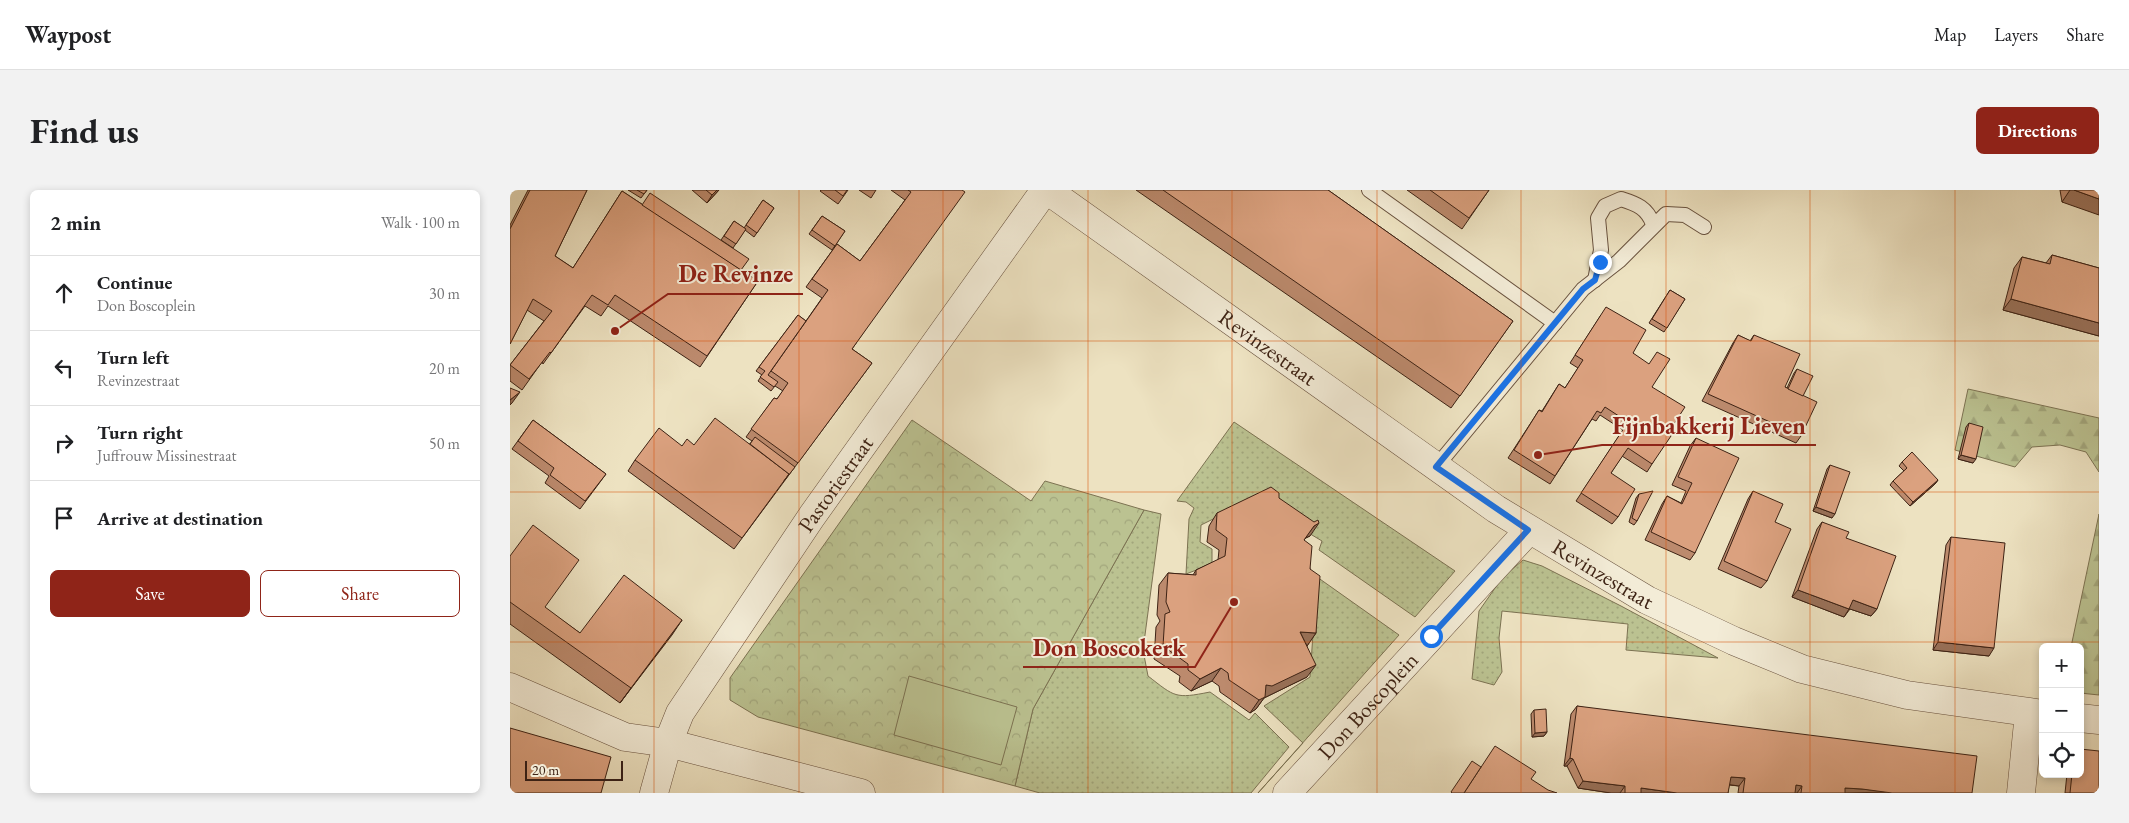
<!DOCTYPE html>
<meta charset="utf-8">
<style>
body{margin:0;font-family:"EB Garamond",serif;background:#f2f2f2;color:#202124}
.controls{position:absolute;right:15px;bottom:15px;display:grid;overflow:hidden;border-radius:8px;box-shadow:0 2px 8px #0003}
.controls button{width:45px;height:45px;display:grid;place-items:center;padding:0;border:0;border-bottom:1px solid #e0e0e0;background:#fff;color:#202124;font:25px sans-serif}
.scale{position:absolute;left:15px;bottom:12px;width:98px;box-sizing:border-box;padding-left:5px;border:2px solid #3d2214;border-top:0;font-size:14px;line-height:18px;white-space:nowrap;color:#3d2214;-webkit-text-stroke:4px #f3ecd7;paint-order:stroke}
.stop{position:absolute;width:15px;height:15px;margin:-11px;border:4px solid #1a73e8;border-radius:50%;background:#fff}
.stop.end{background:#1a73e8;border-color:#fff;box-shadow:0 1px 5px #0008}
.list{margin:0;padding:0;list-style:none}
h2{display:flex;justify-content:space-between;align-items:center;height:65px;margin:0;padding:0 20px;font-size:21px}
h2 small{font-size:16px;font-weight:400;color:#757577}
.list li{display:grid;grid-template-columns:32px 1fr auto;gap:15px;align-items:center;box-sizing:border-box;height:75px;padding:0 20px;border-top:1px solid #e0e0e0}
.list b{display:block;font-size:19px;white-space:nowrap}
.list p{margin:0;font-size:16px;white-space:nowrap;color:#757577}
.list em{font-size:16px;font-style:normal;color:#757577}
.actions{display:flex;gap:10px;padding:15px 20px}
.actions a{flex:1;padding:11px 0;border:1px solid #8f2418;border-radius:8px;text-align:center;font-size:18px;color:#8f2418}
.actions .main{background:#8f2418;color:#fff}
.icon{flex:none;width:28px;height:28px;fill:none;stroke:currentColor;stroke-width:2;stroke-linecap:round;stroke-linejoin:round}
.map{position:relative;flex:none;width:1589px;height:603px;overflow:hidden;border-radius:8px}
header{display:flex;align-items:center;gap:30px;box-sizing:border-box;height:70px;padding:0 25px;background:#fff;border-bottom:1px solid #e0e0e0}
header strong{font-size:24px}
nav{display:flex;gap:28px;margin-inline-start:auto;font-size:18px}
.intro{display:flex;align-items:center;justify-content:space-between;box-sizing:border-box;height:120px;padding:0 30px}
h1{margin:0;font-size:35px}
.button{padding:12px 22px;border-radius:8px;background:#8f2418;color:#fff;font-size:18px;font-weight:700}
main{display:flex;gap:30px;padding:0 30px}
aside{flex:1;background:#fff;border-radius:8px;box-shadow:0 2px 8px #0003}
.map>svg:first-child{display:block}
</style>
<header>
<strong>Waypost</strong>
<nav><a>Map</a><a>Layers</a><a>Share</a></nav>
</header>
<div class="intro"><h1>Find us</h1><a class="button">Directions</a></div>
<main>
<aside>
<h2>2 min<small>Walk · 100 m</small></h2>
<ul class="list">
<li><svg class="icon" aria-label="ahead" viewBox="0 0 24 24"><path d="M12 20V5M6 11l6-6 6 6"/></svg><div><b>Continue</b><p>Don Boscoplein</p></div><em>30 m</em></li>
<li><svg class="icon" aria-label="left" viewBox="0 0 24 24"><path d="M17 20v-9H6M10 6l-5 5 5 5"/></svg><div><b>Turn left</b><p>Revinzestraat</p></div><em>20 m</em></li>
<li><svg class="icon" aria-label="right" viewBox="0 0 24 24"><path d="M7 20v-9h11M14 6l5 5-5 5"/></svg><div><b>Turn right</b><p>Juffrouw Missinestraat</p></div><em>50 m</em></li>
<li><svg class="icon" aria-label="arrive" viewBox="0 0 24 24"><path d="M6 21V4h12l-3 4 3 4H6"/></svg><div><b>Arrive at destination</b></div></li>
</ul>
<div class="actions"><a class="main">Save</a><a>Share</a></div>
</aside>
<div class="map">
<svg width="1589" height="603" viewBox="0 0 1589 603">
<defs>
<pattern id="grass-dots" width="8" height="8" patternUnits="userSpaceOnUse" patternTransform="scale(1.25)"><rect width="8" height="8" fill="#bbc291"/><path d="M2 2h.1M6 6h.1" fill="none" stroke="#a2a67c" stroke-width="1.8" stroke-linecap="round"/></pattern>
<pattern id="forest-firs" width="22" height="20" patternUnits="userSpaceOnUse" patternTransform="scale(1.25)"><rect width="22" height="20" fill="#bbc291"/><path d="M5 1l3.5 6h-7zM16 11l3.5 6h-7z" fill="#a2a67c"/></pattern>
<pattern id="park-crowns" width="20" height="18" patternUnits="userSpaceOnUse" patternTransform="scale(1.25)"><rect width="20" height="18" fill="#bbc291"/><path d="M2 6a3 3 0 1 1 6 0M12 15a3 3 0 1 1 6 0" fill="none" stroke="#a2a67c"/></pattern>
</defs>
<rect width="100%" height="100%" fill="#ede2c1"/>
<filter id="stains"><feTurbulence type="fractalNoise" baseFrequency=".004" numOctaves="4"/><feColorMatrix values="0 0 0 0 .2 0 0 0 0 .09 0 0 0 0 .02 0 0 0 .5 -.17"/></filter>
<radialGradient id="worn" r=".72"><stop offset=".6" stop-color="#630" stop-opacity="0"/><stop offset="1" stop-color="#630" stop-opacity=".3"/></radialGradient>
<g fill="url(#grass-dots)" stroke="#7c7252">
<polygon points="724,232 945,381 905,427 809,360 812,351 797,342 754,304 691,335 690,352 702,359 702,374 676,384 679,329 684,318 676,312 667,311"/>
<path d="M634 320 651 324 633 460 638 486C665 507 665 509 700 502L739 530 745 523 779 557 741 603H530L505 596 523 519Z"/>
<polygon points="1013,370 1032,376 1111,416 1208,468 1116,460 1118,434 992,421 989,448 992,482 984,495 962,489 969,421 992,388"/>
<polygon points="807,387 889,445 748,603 793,553 754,516 800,487"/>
</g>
<g fill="url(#forest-firs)" stroke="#7c7252">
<polygon points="1458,199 1589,228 1589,282 1576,262 1550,255 1522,257 1505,277 1445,260"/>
<polygon points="1589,324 1589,505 1570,503 1570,457 1561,457"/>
</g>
<polygon fill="url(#park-crowns)" stroke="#7c7252" points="402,230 521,311 535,291 634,320 523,519 505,596 248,527 220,510 220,488"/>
<polygon fill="#bbc291" stroke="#7c7252" points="399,486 507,517 491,575 384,545"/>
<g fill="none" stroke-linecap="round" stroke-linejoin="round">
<defs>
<g id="lane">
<polyline points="859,0 1045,133"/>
<path d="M1085 90 1091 60 1088 28 1095 16 1111 9C1127 14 1137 18 1143 34"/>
<polyline points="926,277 1073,99 1109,71 1156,24 1175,25 1194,37"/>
</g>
<g id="street">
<path id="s1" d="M537 0 986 319 1137 410 1224 451 1292 479 1397 505 1533 524"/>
<polyline points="0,497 115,547 158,553 351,603"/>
<polyline points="1570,528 1589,530"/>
<path id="s2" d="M144 603 158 553 170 523 302 326 535 0"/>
<path id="s3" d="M777 603 1018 341"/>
<polyline points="1511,603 1519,523"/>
</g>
</defs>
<use href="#lane" stroke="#69523f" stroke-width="16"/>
<use href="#street" stroke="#69523f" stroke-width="29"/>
<use href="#lane" stroke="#f3ecd7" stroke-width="14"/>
<use href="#street" stroke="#f3ecd7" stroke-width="28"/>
</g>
<g fill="#bc8a6d" stroke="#3d2214">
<polygon points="18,0 77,0 45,66 63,78 112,1 248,91 190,177 98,116 91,126 75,116 33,174 32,172 12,200 0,191 0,175 34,131 17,120 0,154 0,35"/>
<polygon points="118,0 137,0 131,8"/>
<polygon points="182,0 209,0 197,13"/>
<polygon points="311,0 338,0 328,14 310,1"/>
<polygon points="349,0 366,0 361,8"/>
<polygon points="381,0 452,0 342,159 362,173 224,359 118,281 125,270 172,256 240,254 242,251 236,247 264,208 267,209 273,201 265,196 261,201 248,191 252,185 246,181 288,125 296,131 312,108 296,97 327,54 350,71 395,10"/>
<polygon points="626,0 818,0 1003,131 941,218"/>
<polygon points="897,0 979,0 952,39"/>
<polygon points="1550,0 1589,0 1552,12"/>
<polygon points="253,10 264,18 244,47 235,40 223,58 211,50 224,31 234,38"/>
<polygon points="312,26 335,41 322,60 299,44"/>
<polygon points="1542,65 1589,78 1589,146 1493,120 1504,78 1512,67 1536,73"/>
<polygon points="1160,100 1175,109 1154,142 1139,133"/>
<polygon points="1091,125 1123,163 1142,197 1160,240 1142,274 1137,282 1112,266 1101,283 1108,327 1102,334 1066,311 1113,240 1090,225 1086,231 1082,229 1040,294 998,268 1024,228 1029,220 1032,221 1049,194 1055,198 1068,178 1060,173"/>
<polygon points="1228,145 1240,151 1244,145 1275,197 1277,198 1284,183 1287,179 1293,206 1291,246 1286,253 1192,211 1223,153"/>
<polygon points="23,230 96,284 70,319 35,293 39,286 2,259"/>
<polygon points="1459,233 1463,273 1448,269 1456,237"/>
<polygon points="1186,248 1185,363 1180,370 1135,350 1152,314 1157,306 1171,313 1176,301 1162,295 1180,256"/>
<polygon points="1392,272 1428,290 1425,294 1400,316 1380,295 1383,291 1394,281 1389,276"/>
<polygon points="1320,275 1322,328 1303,321 1317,279"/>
<polygon points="1243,301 1257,391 1251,398 1208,379 1238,309"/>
<polygon points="1129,304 1127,331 1124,335 1119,332 1126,308"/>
<polygon points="769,308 800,346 796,348 794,350 800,379 806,443 797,456 797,487 754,508 746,519 740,523 710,502 709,496 702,491 681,501 669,492 670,486 644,469 646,437 650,431 647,425 649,395 658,383 683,385 686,380 708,370 709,360 697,352 699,336 707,323"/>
<polygon points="1312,332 1336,348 1367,419 1361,426 1340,419 1334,427 1282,407 1307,339"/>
<polygon points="1441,347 1479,466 1423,460 1436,355"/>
<polygon points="0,366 35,418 70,443 172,430 110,513 0,434"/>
<polygon points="1067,516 1462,603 1228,603 1229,596 1219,595 1218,603 1101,603 1068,598 1057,576 1054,576 1061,524"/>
<polygon points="1024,520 1037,542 1034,546 1022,547 1021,524"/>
<polygon points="1557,584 1570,584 1589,603 1555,603"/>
</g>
<g fill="#997159" stroke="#3d2214">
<polygon points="207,0 209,0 197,13 202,5"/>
<polygon points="1560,0 1564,0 1589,9 1589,25 1552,12"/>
<polygon points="1501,109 1589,133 1589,146 1493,120"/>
<polygon points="10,202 2,213 0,215 0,210"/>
<polygon points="1451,265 1466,269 1463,273 1448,269"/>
<polygon points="1428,290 1425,294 1400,316 1403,312"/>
<polygon points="1306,317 1325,324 1322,328 1303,321"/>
<polygon points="809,333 800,346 795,348 804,336"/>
<polygon points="1288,400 1339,419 1334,427 1282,407"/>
<polygon points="1343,410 1367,419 1361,426 1337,418"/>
<polygon points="172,430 162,445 110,513 121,498"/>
<polygon points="790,442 806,443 797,456"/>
<polygon points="1428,452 1484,458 1479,466 1423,460"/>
<polygon points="806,475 797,487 754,508 746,519 740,523 749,510 756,495"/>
<polygon points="711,478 702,491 681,501 690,489"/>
<polygon points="1037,542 1034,546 1022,547 1025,543"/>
<polygon points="1060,568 1063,569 1057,576 1054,576"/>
<polygon points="1221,587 1235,588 1229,596 1215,594"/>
<polygon points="1073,591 1115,596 1110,603 1101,603 1068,598"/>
<polygon points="1286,595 1292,596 1287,603 1283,603"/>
<polygon points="1131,598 1167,603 1128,603"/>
<polygon points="1335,598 1352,599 1382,602 1332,603"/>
</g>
<g fill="#dba17f" stroke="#3d2214">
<polygon points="20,0 77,0 45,66 63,78 112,1 248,91 197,166 105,105 98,115 82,105 41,163 40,162 19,189 0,175 42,121 23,109 0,154 0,39"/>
<polygon points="127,0 137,0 134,4"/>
<polygon points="196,0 207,0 202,5"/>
<polygon points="325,0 337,0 333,6"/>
<polygon points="398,0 452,0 455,2 342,159 362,173 288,273 241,239 264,208 267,209 278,193 261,181 318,100 302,89 327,54 350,71 401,2"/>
<polygon points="653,0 818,0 1003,131 950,206"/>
<polygon points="920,0 979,0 959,28"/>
<polygon points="1564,0 1589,0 1589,9"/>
<polygon points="140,3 239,69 231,80 132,15"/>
<polygon points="253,10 264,18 247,43 236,35"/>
<polygon points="312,26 335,41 325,56 302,40"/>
<polygon points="224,31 236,39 226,54 214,46"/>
<polygon points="1542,65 1589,78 1589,133 1501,109 1512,67 1540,74"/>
<polygon points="1160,100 1175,109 1157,138 1142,129"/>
<polygon points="1096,117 1136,140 1123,163 1139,174 1147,162 1160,169 1142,197 1175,217 1160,240 1161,246 1142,274 1118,258 1101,283 1125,299 1108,327 1071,303 1118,232 1095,217 1091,223 1087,221 1045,286 1004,260 1029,220 1032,222 1049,194 1055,198 1073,170 1065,165"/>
<polygon points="288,125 296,131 258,185 268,192 264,197 250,187 255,181 249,177"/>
<polygon points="1228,145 1241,151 1244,145 1290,164 1275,197 1307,212 1291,246 1198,204"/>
<polygon points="1287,179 1303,186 1293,206 1278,199"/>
<polygon points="0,198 10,202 0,210"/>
<polygon points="205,228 279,284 232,348 125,270 149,238 172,256 177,249 184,255"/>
<polygon points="23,230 96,284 75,311 40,285 44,278 8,251"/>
<polygon points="1459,233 1473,237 1466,269 1451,265"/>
<polygon points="245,247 285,277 274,291 279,284 240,254"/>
<polygon points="1186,248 1229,268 1185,363 1141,342 1157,306 1172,314 1182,293 1168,287"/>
<polygon points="1402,262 1428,290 1403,312 1383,291 1397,278 1392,272"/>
<polygon points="1320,275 1340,282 1325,324 1306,317"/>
<polygon points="761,297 769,303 769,308 804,332 808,330 809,333 804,336 794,350 802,356 800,379 810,386 806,443 790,442 806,475 762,496 756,495 755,507 749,510 719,490 718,483 711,478 690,489 678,480 678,474 653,456 655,424 660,422 656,412 658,383 686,385 686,380 715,366 717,348 706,340 707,323"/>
<polygon points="1143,301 1127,331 1122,328 1129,304"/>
<polygon points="1243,301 1273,314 1265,332 1281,339 1257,391 1214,371"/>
<polygon points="1312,332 1339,342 1336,348 1386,366 1367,419 1343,410 1339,419 1288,400"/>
<polygon points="23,335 69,370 35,417 70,443 114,385 172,430 121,498 0,412 0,366"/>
<polygon points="1441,347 1495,353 1484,458 1428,452"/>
<polygon points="1067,516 1467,566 1462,603 1382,603 1352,599 1335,598 1335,603 1291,603 1292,596 1286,595 1285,603 1233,603 1235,588 1221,587 1218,603 1167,603 1131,598 1131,603 1115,603 1115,596 1073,591 1063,569 1060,568"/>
<polygon points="1036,519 1037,542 1025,543 1024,520"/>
<polygon points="0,538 101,567 91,603 0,603"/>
<polygon points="985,556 1026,582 1021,589 1038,600 1047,603 954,603"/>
<polygon points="1570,559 1589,561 1589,603 1560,603 1562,584 1570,584"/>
<polygon points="962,571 971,577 954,603 942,603 941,602"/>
</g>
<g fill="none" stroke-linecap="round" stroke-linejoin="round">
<polyline stroke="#1a73e8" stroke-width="6" points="921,446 1018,340 926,277 1073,99 1085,90 1090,72"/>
</g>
<path fill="none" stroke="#d7540d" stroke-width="1" stroke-opacity="0.55" d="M144 0V603M289 0V603M433 0V603M578 0V603M722 0V603M867 0V603M1011 0V603M1156 0V603M1300 0V603M1445 0V603M0 151H1589M0 302H1589M0 452H1589"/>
<g text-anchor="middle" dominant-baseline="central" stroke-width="4" stroke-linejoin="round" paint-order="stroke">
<g font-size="22" fill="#3d2214" stroke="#f3ecd7">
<text stroke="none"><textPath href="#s1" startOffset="271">Revinzestraat</textPath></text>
<text stroke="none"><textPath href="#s2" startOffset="361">Pastoriestraat</textPath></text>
<text stroke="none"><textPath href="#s1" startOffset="676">Revinzestraat</textPath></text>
<text stroke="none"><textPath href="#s3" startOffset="119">Don Boscoplein</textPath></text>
</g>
</g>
<path fill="none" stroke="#8f2418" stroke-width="2" d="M105 141L158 104H293M1028 265L1092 255H1306M724 412L685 477H513"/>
<g fill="#8f2418" stroke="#f3ecd7" stroke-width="2">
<circle cx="105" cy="141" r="5"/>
<circle cx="1028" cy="265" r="5"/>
<circle cx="724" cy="412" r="5"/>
</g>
<g font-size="24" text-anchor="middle" font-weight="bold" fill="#8f2418" stroke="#f3ecd7" stroke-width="4" stroke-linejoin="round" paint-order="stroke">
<text x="226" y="92">De Revinze</text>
<text x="1199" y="244">Fijnbakkerij Lieven</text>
<text x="599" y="466">Don Boscokerk</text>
</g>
<rect width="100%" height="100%" filter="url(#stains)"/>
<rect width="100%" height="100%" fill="url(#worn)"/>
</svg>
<div class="controls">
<button>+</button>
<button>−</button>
<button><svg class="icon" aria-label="locate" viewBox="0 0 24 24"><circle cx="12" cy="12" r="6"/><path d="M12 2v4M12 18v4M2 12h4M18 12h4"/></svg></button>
</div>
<div class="scale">20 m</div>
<div class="stop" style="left:921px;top:446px"></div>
<div class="stop end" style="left:1090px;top:72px"></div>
</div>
</main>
